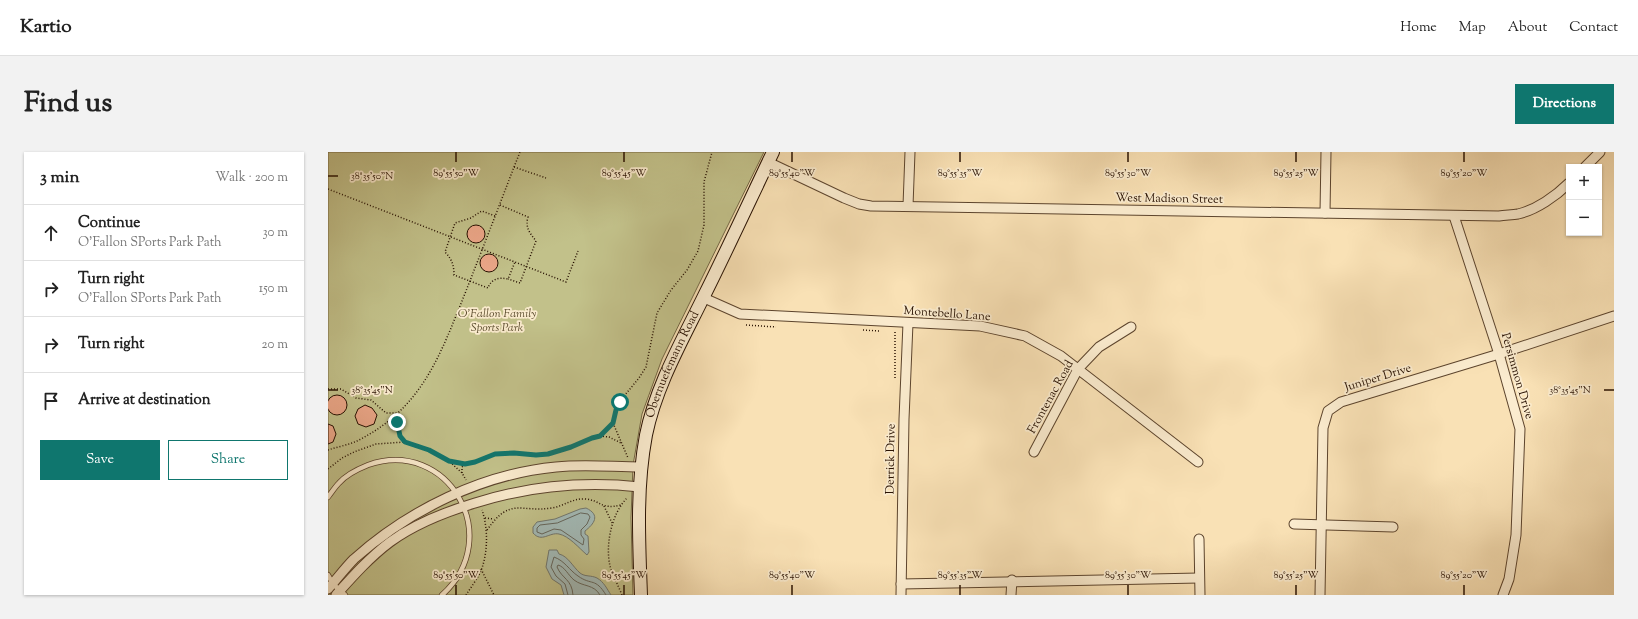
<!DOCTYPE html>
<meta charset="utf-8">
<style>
body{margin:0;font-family:"Sorts Mill Goudy",serif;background:#f2f2f2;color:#222}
.controls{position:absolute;right:12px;top:12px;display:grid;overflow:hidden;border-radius:0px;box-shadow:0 1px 3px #0004}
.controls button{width:36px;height:36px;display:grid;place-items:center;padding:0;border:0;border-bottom:1px solid #e0e0e0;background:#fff;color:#222;font:20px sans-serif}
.stop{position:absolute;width:12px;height:12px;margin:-9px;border:3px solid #0f766e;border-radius:50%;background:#fff}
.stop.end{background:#0f766e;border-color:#fff;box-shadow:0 1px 4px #0008}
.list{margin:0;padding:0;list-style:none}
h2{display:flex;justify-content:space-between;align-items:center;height:52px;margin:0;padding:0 16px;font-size:17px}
h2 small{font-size:13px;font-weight:400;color:#767676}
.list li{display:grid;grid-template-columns:26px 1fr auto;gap:12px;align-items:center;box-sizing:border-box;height:56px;padding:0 16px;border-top:1px solid #e0e0e0}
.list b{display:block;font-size:15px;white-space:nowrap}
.list p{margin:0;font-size:13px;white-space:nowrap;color:#767676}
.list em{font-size:13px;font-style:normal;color:#767676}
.actions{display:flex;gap:8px;padding:12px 16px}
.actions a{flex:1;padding:9px 0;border:1px solid #0f766e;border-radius:0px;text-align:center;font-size:14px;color:#0f766e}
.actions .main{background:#0f766e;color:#fff}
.icon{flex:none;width:22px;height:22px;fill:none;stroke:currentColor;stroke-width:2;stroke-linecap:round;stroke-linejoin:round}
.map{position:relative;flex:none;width:1286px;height:443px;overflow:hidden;border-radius:0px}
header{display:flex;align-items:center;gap:24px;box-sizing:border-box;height:56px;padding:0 20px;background:#fff;border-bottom:1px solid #e0e0e0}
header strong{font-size:19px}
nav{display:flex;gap:22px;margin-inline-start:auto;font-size:14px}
.intro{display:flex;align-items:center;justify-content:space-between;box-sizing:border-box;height:96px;padding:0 24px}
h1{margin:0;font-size:28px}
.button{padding:10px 18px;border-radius:0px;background:#0f766e;color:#fff;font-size:14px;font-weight:700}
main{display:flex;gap:24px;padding:0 24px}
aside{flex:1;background:#fff;border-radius:0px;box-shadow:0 1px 3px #0004}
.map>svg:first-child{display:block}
</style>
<header>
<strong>Kartio</strong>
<nav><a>Home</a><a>Map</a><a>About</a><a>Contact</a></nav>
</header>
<div class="intro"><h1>Find us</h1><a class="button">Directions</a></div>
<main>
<aside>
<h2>3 min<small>Walk · 200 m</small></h2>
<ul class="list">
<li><svg class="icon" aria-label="ahead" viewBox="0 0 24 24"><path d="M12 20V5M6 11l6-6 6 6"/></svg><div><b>Continue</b><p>O'Fallon SPorts Park Path</p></div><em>30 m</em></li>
<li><svg class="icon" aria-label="right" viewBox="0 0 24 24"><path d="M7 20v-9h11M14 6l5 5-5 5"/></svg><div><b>Turn right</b><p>O'Fallon SPorts Park Path</p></div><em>150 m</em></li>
<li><svg class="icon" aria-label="right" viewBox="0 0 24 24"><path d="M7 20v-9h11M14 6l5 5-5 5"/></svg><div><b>Turn right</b></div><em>20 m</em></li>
<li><svg class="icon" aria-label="arrive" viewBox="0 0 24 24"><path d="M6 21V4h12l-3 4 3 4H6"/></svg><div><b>Arrive at destination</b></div></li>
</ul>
<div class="actions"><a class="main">Save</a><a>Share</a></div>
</aside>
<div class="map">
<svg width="1286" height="443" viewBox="0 0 1286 443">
<rect width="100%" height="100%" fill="#f9e1b5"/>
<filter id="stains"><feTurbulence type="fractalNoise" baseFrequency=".005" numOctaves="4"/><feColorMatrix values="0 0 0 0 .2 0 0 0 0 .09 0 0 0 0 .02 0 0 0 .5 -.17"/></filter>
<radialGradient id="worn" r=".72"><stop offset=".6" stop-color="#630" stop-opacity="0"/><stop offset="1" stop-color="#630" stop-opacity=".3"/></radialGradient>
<polygon fill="#c2c18a" stroke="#746845" points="0,0 436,0 334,207 314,262 305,313 303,366 305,443 0,443"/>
<g fill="#a3bbb8" stroke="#71776e">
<path d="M258 356C273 363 266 372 257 379V382L260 384 261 400 259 403C251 396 241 384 231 382 221 380 214 391 205 381V375L209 370 227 367 252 357Z"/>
<path d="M221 398H229L231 402C240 404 245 415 252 421 257 425 263 423 269 426 276 430 279 437 283 443H236L233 433 224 427 218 415Z"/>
</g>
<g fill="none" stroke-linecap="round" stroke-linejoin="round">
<g stroke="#65665c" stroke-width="1">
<polygon points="253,361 260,362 262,365 259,372 253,378 253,383 256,387 255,393 233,378 226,377 214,382 209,380 209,376 212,373 229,371"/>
<path d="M240 443 237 432 228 424 223 415 226 405C237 409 241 418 250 424 264 434 267 425 278 443"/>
<path d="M245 443C244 427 234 427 229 415L230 413C237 415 240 423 246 428 255 435 266 432 272 443"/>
</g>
</g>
<g fill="#eca789" stroke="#271000">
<circle cx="148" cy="82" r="9"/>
<circle cx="161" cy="111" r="9"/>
<circle cx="9" cy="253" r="10"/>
<polygon points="37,253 44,256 49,263 46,272 38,275 30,272 27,264 30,257"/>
<polygon points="0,272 5,274 8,282 5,290 0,292"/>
</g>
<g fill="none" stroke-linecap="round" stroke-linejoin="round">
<defs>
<g id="lane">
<path d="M0 345C4 340 7 335 11 331 18 323 30 317 40 313 120 285 178 385 114 443"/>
<polyline points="0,423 5,432 17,443"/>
</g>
<g id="street">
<path d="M440 10 516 46 531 52 543 54 1171 64C1177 63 1184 63 1190 62 1208 58 1228 44 1241 31"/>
<polyline points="1257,15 1272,0"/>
<polyline points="580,54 582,0"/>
<polyline points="997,61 998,0"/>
<polyline points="1126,64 1171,202 1192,277 1188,383 1181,427 1175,443"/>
<polyline points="376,146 412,162 652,174 697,184 733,204 870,310"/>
<polyline points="706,300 750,217 771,195 803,175"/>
<polyline points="966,372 1065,375"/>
<polyline points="871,387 872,443"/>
<polyline points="573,432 871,426"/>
<path d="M0 437C9 427 17 416 26 407 81 358 154 322 228 315 257 312 285 315 313 315"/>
<path d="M8 443C25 424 42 405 62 390 88 371 117 360 147 351 201 334 255 329 312 335"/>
<polyline points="573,443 576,267 580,171"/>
<polyline points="683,443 684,428"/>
<polyline points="992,443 995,276 1000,259 1013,250 1171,202 1286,164"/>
</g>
<g id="secondary">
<path id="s1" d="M313 443C311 390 308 336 318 283 328 234 354 189 376 144 400 96 422 48 445 0"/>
</g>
</defs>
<use href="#lane" stroke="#5c442d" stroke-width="6"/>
<use href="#street" stroke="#5c442d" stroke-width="11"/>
<use href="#secondary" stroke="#271000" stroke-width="14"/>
<g stroke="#271000" stroke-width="1.5" stroke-dasharray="1 2" stroke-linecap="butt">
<polyline points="186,15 192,0"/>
<polyline points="0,37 238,130 250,99"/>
<path d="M172 53 200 65C197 76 202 81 208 89L192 131 180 127"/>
<path d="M167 64 154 59 152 60 143 66 127 71 117 100C124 107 126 114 126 123L160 136C163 127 171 125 180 127L187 110"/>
<polyline points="418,173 448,175"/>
<polyline points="535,178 551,179"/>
<polyline points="567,180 567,227"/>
<path d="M0 237H13L28 246 43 248 58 261H70C68 273 69 281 77 290"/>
<polyline points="285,271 300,306"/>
<polyline points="272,284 281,285 293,291"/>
<path d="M0 298C9 295 20 293 29 289 95 256 112 203 138 139 154 98 170 57 186 15L218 26"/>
<polyline points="122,310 134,321 138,328"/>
<polyline points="0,317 14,306 26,300 48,292 77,290 101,298 121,309 137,312 147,310 167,302 186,301 208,303 220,302 243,295 264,286 272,284 285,271 288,258 292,249 311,226 318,215 329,161 343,138 359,118 370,99 376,73 376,30 384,0"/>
<polyline points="134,321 134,315 137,312"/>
<polyline points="276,354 284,371"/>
<polyline points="157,366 166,367"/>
<path d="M159 378C183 344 192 361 224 356 236 354 245 346 257 347 273 348 272 358 293 353"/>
<polyline points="153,417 166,443"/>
<path d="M138 443C143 435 151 425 154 416 160 398 160 376 154 358"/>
<path d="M294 443C290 433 285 424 282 414 277 392 284 361 299 346"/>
</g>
<use href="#lane" stroke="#fbeccf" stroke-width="4.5"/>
<use href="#street" stroke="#fbeccf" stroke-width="9"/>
<use href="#secondary" stroke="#fbeccf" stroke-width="12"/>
</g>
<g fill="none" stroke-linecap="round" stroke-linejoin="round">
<polyline stroke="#0f766e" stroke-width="5" points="69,270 72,284 77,290 101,298 121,309 137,312 147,310 167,302 186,301 208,303 220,302 243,295 264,286 272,284 285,271 288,258 292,250"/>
</g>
<path fill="none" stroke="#271000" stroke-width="1.5" d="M128 0V10M296 0V10M464 0V10M632 0V10M800 0V10M968 0V10M1136 0V10M0 24H10M0 238H10M1276 238H1286M128 433V443M296 433V443M464 433V443M632 433V443M800 433V443M968 433V443M1136 433V443"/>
<g text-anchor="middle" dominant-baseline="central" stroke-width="3.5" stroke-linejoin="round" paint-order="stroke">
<g font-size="12" fill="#271000" stroke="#fbeccf">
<text transform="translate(841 47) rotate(1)">West Madison Street</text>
<text transform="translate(619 162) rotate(4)">Montebello Lane</text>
<text stroke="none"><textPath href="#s1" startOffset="236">Obernuefemann Road</textPath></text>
<text transform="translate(1189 224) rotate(74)">Persimmon Drive</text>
<text transform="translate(1050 226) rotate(-17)">Juniper Drive</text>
<text transform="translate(723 245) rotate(-61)">Frontenac Road</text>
<text transform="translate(563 307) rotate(-89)">Derrick Drive</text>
</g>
<g font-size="12" font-style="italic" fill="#5d4e30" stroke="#fbeccf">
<text x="169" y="162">O'Fallon Family<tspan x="169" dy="14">Sports Park</tspan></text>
</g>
</g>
<g font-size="10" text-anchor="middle" fill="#271000" stroke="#fbeccf" stroke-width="3.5" stroke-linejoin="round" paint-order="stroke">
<text x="128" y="24">89°55'50"W</text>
<text x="296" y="24">89°55'45"W</text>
<text x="464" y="24">89°55'40"W</text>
<text x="632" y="24">89°55'35"W</text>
<text x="800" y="24">89°55'30"W</text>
<text x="968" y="24">89°55'25"W</text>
<text x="1136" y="24">89°55'20"W</text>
<text x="44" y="27">38°35'50"N</text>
<text x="44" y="241">38°35'45"N</text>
<text x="1242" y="241">38°35'45"N</text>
<text x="128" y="426">89°55'50"W</text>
<text x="296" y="426">89°55'45"W</text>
<text x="464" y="426">89°55'40"W</text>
<text x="632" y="426">89°55'35"W</text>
<text x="800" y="426">89°55'30"W</text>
<text x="968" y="426">89°55'25"W</text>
<text x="1136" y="426">89°55'20"W</text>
</g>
<rect width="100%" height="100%" filter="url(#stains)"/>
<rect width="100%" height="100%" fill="url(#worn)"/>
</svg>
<div class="controls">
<button>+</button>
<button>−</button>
</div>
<div class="stop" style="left:292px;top:250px"></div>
<div class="stop end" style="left:69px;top:270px"></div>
</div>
</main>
